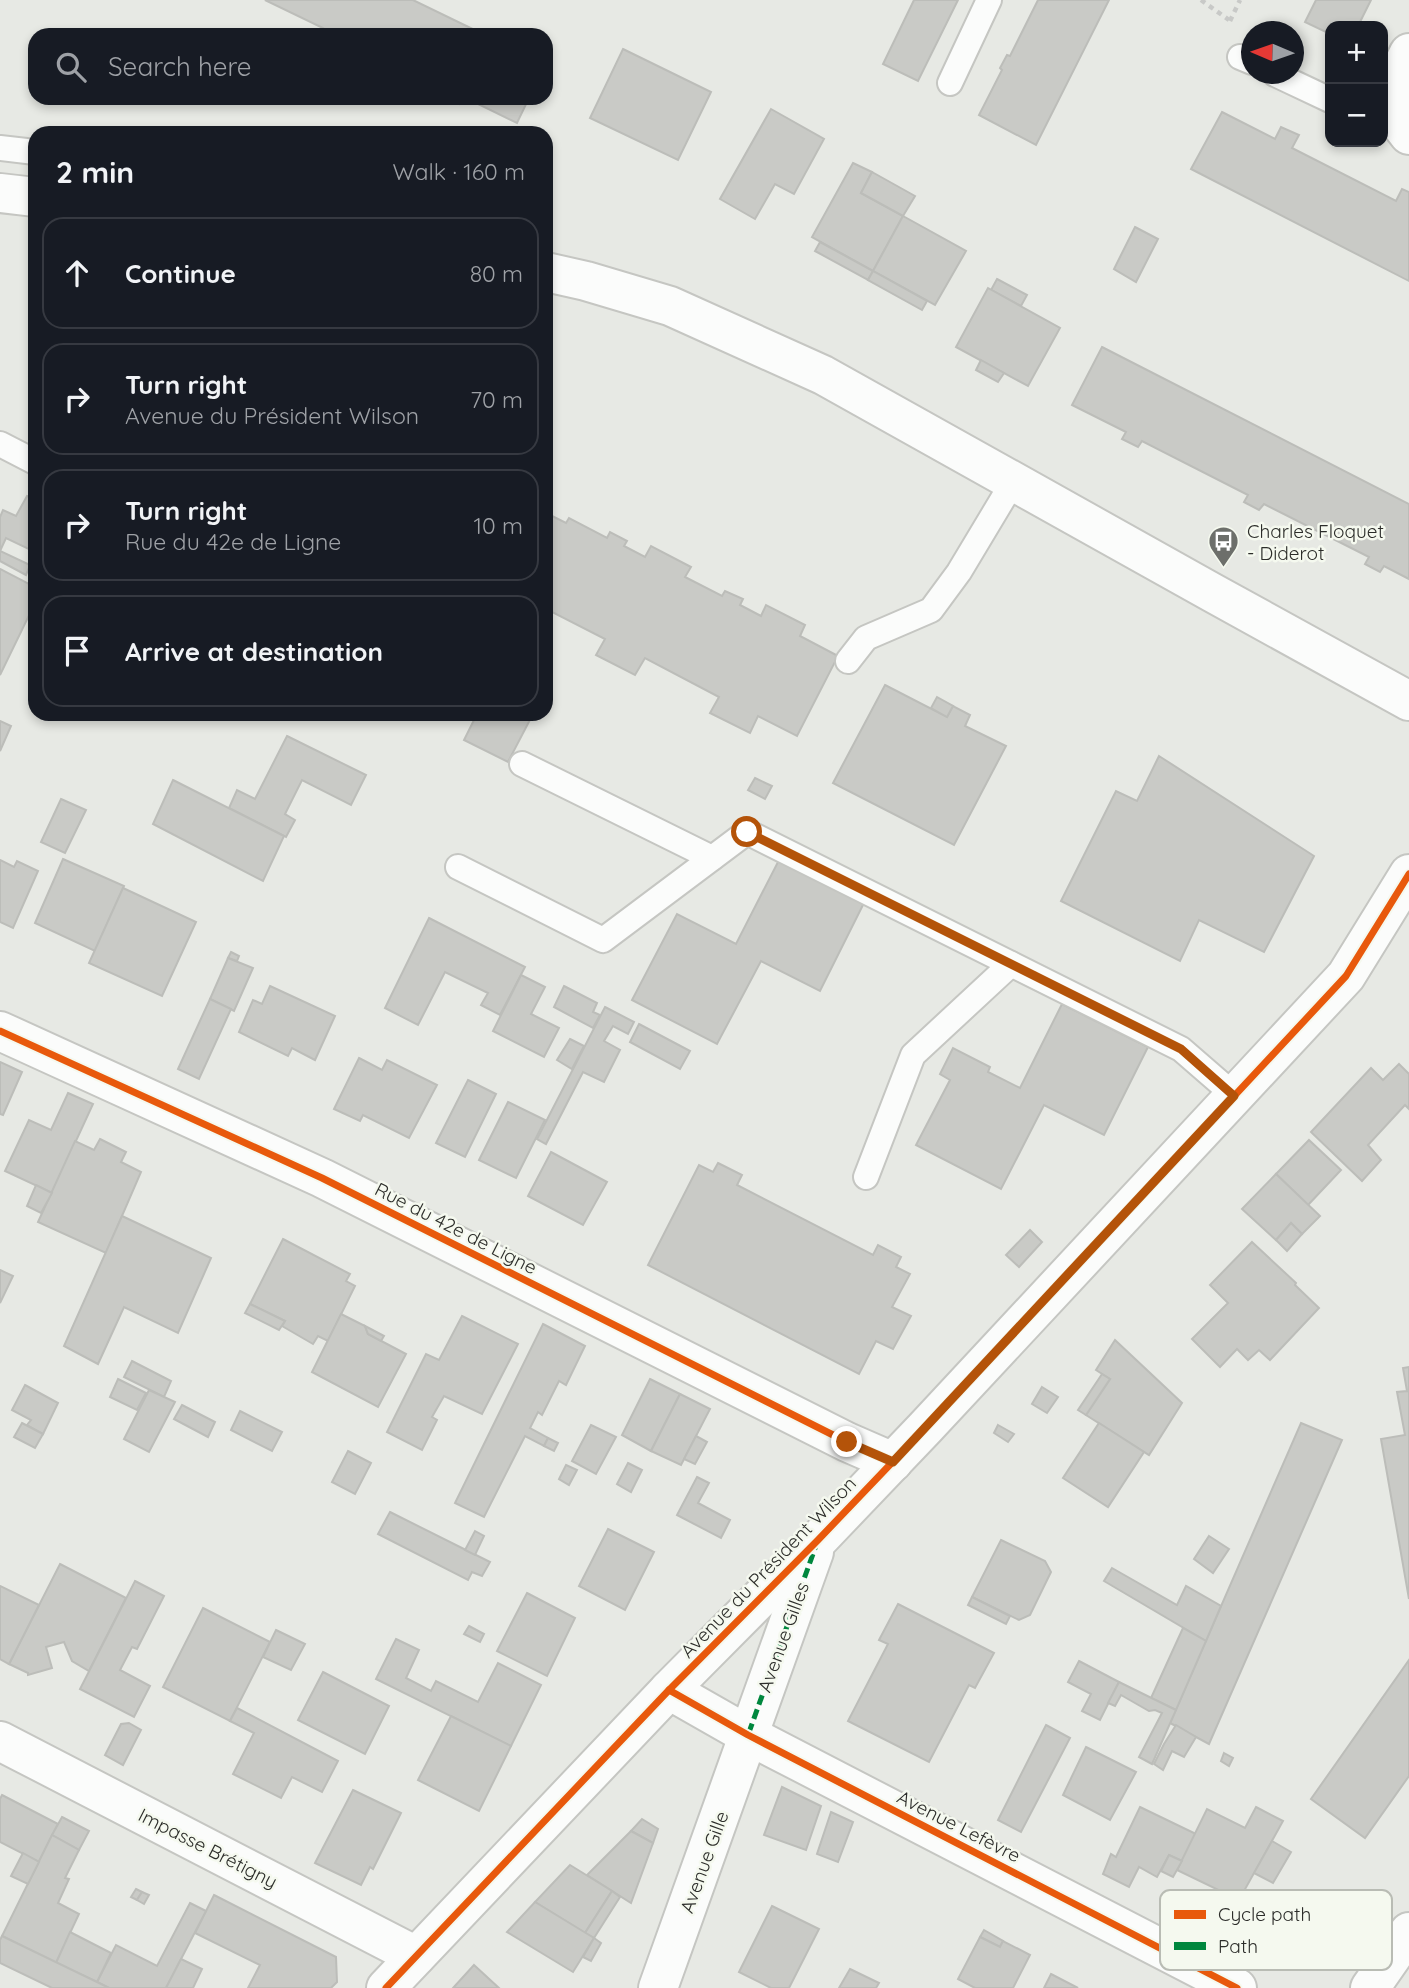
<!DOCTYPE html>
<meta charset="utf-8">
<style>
body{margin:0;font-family:Quicksand,sans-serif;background:#20242c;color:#f1f3f6}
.controls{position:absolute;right:21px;top:21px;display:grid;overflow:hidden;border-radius:14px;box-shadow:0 4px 10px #0003}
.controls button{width:63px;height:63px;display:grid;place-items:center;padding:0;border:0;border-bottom:2px solid #363941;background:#171b24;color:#f1f3f6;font:35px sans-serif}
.compass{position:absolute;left:1241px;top:21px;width:63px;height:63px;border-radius:50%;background:#171b24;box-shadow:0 4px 10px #0003;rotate:272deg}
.stop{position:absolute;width:21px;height:21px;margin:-16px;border:5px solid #b45309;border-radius:50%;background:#fff}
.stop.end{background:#b45309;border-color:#fff;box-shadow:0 2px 7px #0008}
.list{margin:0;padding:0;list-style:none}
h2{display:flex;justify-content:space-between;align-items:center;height:91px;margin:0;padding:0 28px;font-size:30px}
h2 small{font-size:23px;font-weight:400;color:#9ea1a6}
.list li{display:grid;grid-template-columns:46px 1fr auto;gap:21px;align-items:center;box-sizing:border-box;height:112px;margin:0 14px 14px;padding:0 14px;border:2px solid #363941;border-radius:21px}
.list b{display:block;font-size:26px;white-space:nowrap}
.list p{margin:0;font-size:23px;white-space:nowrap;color:#9ea1a6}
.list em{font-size:23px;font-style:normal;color:#9ea1a6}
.icon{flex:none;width:38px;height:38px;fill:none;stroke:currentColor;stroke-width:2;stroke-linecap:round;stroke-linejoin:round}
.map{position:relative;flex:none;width:1409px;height:1988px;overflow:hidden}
.search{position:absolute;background:#171b24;box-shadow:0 4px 10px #0003;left:28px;top:28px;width:525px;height:77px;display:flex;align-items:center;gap:18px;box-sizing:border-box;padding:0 24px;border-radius:21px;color:#9ea1a6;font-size:26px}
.panel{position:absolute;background:#171b24;box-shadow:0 4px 10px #0003;left:28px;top:126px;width:525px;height:595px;border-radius:21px}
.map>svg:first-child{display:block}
</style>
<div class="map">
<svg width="1409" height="1988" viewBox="0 0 1409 1988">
<rect width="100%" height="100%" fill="#e7e9e4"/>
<g fill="#c9cac6" stroke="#bcbdb9" stroke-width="2">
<polygon points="265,0 413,0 485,35 320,35 323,28"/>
<polygon points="914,0 958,0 918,81 883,64"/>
<polygon points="1038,0 1109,0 1036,145 979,115 1002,70 1000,68 1007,55 1010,56"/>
<polygon points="1316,0 1371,0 1358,26 1330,26 1330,34 1305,22"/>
<polygon points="623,49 711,92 678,160 590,118"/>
<polygon points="447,98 463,98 459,104"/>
<polygon points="466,98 529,98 517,123"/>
<polygon points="771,109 824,139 794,194 775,184 755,219 720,199"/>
<polygon points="1222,112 1275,139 1281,127 1299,135 1292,148 1396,201 1402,189 1409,192 1409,281 1191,169"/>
<polygon points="853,163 872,172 861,193 903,216 873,271 812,237"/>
<polygon points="872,172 915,196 903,216 861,193"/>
<polygon points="903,216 966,251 935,305 873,271"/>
<polygon points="1135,227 1158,239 1136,282 1114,269"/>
<polygon points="820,242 873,271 868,280 815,251"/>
<polygon points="873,271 927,301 922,310 868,280"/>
<polygon points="997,279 1027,295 1021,306 991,290"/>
<polygon points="988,288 1060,328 1028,386 956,347"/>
<polygon points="1102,347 1409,504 1409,579 1384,566 1380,572 1365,564 1369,557 1264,504 1259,510 1244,502 1248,495 1142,441 1138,447 1122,439 1126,432 1072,405"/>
<polygon points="981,360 1004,373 998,382 976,370"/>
<polygon points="27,496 35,500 35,552 6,538 0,551 30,565 26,575 0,561 0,517 3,510 16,516"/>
<polygon points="546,513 566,523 569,518 607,538 610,532 627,541 624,546 645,557 651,546 691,567 685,577 722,596 725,591 743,599 740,605 761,616 766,605 805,625 800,636 838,656 797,736 758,716 750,733 710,713 719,697 645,658 635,675 596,655 605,639 546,609"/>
<polygon points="0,569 35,587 35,603 0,675"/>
<polygon points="885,685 947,717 953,706 970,715 965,726 1006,746 954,845 833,783"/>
<polygon points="937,697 953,706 947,717 931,708"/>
<polygon points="477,714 533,714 508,762 464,740"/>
<polygon points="0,721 11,726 0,751"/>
<polygon points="287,736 366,775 351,805 302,780 285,814 295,820 286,837 229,808 237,790 255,799"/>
<polygon points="1159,756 1314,856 1264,952 1199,920 1180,961 1061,901 1116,791 1137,801"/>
<polygon points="755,778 772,786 765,799 748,790"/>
<polygon points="173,780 284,836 263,881 153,824"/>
<polygon points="61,799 86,810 65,853 41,842"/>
<polygon points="63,859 124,886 95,951 35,923"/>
<polygon points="0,860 14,867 17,861 38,871 13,928 0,922"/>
<polygon points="779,860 864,903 820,991 761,961 717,1044 632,1000 677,914 736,944"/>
<polygon points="123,888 196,922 162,996 89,963"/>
<polygon points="429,918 525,967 500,1015 481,1005 488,993 445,972 418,1025 385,1008"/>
<polygon points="231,952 239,956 237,961 228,958"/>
<polygon points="228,958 253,968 234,1011 210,999"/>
<polygon points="521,975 545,987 531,1014 559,1028 544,1057 493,1031"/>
<polygon points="270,986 335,1016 315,1060 292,1048 288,1056 239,1032 253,1000 262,1004"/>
<polygon points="564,986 597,1003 593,1012 600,1015 593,1028 554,1007"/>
<polygon points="210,999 231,1009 199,1079 178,1069"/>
<polygon points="1062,1004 1148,1047 1104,1135 1044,1105 1001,1189 916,1145 950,1080 940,1074 953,1048 990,1067 988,1072 1020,1088"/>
<polygon points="605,1007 634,1022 628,1034 613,1026 604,1041 620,1050 604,1082 583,1072 546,1144 537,1139"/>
<polygon points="639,1024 690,1051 680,1069 630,1042"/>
<polygon points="570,1039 584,1046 572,1069 557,1060"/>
<polygon points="359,1058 382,1070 387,1060 437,1085 409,1138 363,1115 360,1121 334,1109"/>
<polygon points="0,1062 22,1072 3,1115 0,1114"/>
<polygon points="1399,1064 1409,1074 1409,1109 1405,1105 1368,1145 1381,1160 1362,1181 1311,1132 1371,1068 1383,1080"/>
<polygon points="468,1080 496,1094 465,1157 436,1143"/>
<polygon points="68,1093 93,1104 52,1193 5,1171 29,1120 51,1130"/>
<polygon points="508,1102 545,1120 516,1178 479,1160"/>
<polygon points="100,1139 126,1152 121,1162 141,1172 106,1253 38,1222 75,1141 94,1150"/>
<polygon points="1309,1140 1341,1170 1308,1205 1276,1174"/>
<polygon points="551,1152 607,1182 583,1225 528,1196"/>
<polygon points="718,1163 742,1175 737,1185 873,1255 878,1245 901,1257 896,1267 910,1274 892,1307 911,1316 893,1349 876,1341 859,1374 648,1265 699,1165 713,1172"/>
<polygon points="1276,1174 1320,1216 1302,1234 1291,1223 1276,1240 1242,1209"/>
<polygon points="36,1185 52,1193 41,1213 27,1206"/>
<polygon points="122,1216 211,1258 178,1333 124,1307 98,1364 64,1346"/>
<polygon points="1291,1223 1302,1234 1287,1251 1276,1240"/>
<polygon points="1030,1230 1042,1242 1019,1267 1006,1255"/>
<polygon points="283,1239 350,1274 346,1281 355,1286 328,1341 318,1336 313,1344 282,1326 285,1321 250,1304"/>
<polygon points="1252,1242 1296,1283 1295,1285 1319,1308 1270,1360 1259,1350 1248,1360 1237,1349 1220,1367 1192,1339 1228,1303 1210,1285"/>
<polygon points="0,1270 13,1276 0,1303"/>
<polygon points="250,1304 285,1321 279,1330 245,1313"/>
<polygon points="341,1314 365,1326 368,1334 406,1354 378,1407 312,1372"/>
<polygon points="462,1316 518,1344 482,1414 444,1396 432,1417 437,1420 422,1450 387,1432 426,1354 439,1360"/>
<polygon points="543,1324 585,1346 566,1385 559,1381 542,1415 538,1412 530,1428 548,1438 544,1446 525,1436 484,1517 455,1503"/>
<polygon points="365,1326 384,1336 381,1341 368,1334"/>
<polygon points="1115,1340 1182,1403 1149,1455 1086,1415 1110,1379 1096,1370"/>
<polygon points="132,1361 171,1381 164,1397 124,1377"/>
<polygon points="1409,1367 1409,1599 1381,1439 1405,1435 1397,1392 1407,1391 1403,1368"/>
<polygon points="1102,1374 1110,1379 1086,1415 1078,1410"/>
<polygon points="118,1379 146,1393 137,1410 110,1397"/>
<polygon points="650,1379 680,1394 651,1451 622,1435"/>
<polygon points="25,1385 58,1403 43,1434 27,1425 31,1420 12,1410"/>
<polygon points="1042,1387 1058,1397 1047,1413 1032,1404"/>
<polygon points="149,1390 175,1402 149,1452 124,1439"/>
<polygon points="680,1394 710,1409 681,1465 651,1451"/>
<polygon points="182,1405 215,1422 208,1437 174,1419"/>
<polygon points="240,1411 282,1432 272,1451 231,1430"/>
<polygon points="22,1423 43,1434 35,1448 14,1437"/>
<polygon points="1099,1423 1144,1452 1108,1507 1063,1478"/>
<polygon points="1301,1423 1342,1440 1209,1744 1170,1723"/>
<polygon points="591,1425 616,1437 596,1474 572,1461"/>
<polygon points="998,1425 1014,1434 1008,1442 994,1433"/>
<polygon points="696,1436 707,1442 695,1464 684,1459"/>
<polygon points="548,1438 558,1443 554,1451 544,1446"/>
<polygon points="348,1451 371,1463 355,1494 332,1482"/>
<polygon points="628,1463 642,1470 631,1492 617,1484"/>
<polygon points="566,1465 577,1470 569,1485 559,1479"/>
<polygon points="697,1477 709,1483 698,1503 730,1520 721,1538 677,1515"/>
<polygon points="390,1512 490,1562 482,1576 472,1572 468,1580 378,1534"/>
<polygon points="608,1529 654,1552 625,1610 579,1586"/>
<polygon points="475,1531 484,1536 475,1555 465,1550"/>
<polygon points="1209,1536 1229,1549 1213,1573 1194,1559"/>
<polygon points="1001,1540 1045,1561 1051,1572 1030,1615 1019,1620 972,1597"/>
<polygon points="60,1564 126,1598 89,1671 72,1661 64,1642 46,1647 52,1668 28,1675 28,1673 9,1664"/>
<polygon points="1112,1568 1177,1605 1186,1586 1221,1606 1206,1641 1104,1581"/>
<polygon points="135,1581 164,1596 137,1649 132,1647 120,1670 150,1686 134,1717 80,1689"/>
<polygon points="0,1586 39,1605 9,1664 0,1659"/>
<polygon points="527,1593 575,1618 547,1676 497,1651"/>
<polygon points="972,1597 1010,1616 1006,1624 968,1605"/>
<polygon points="898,1604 994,1653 975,1688 969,1685 929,1762 848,1721 888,1644 879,1640"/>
<polygon points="203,1608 270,1642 230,1721 163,1687"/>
<polygon points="469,1626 484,1634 480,1642 464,1634"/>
<polygon points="1183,1628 1206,1641 1176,1710 1151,1698"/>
<polygon points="276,1630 305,1644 291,1670 263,1657"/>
<polygon points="396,1639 419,1650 406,1678 431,1691 436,1681 478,1702 498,1663 541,1685 511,1746 376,1679"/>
<polygon points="1409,1660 1409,1776 1365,1838 1311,1799"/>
<polygon points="1079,1661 1119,1682 1100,1720 1082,1711 1091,1694 1068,1682"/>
<polygon points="323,1672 389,1706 365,1754 298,1720"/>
<polygon points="1119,1682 1176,1710 1152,1764 1139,1757 1162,1713 1155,1710 1149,1711 1121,1695 1115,1706 1108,1703"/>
<polygon points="237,1708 338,1761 322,1792 292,1777 281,1798 233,1774 254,1733 230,1721"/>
<polygon points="451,1716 511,1746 479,1811 418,1780"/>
<polygon points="129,1723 141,1730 123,1765 105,1755 121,1724"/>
<polygon points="1046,1725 1070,1738 1021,1832 998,1820"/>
<polygon points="1176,1725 1196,1737 1184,1757 1172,1751 1163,1770 1154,1764 1164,1744"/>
<polygon points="1086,1747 1136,1772 1110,1820 1063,1795"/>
<polygon points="1224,1753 1233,1758 1229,1766 1221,1761"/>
<polygon points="782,1787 821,1806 806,1850 764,1835"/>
<polygon points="353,1790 401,1813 373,1869 370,1867 361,1885 315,1863"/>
<polygon points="2,1795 58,1824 39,1862 0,1842 0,1799"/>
<polygon points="1140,1807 1196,1834 1182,1861 1169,1855 1157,1877 1139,1867 1129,1887 1103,1874 1111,1854 1116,1857"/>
<polygon points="1256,1807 1283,1821 1239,1900 1177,1870 1207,1809 1245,1828"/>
<polygon points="831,1812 853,1822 838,1862 817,1854"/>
<polygon points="62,1817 89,1831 79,1850 52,1835"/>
<polygon points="642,1819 658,1829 653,1843 631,1831"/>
<polygon points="631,1831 653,1843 631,1903 587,1875"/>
<polygon points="52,1835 79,1850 65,1878 69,1879 58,1903 79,1914 56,1963 2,1936"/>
<polygon points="1272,1841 1291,1852 1273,1883 1254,1873"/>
<polygon points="23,1853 39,1862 28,1884 11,1876"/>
<polygon points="1169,1855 1182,1861 1173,1877 1161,1871"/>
<polygon points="570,1865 612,1891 585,1933 535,1902"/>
<polygon points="136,1889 142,1892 137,1900 131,1897"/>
<polygon points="612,1891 620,1897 594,1938 585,1933"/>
<polygon points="142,1892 149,1895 144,1904 137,1900"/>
<polygon points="214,1895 336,1957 337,1982 331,1988 248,1988 260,1965 195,1933"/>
<polygon points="535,1902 594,1938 573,1972 507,1932"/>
<polygon points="190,1903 206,1911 166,1988 109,1988 97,1982 116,1945 157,1966"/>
<polygon points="772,1906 819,1929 789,1988 771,1988 739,1972"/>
<polygon points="984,1930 1003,1941 1000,1947 980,1937"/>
<polygon points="70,1932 111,1953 97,1982 56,1963"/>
<polygon points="2,1936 97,1982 109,1988 52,1988 0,1963 0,1940"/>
<polygon points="980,1937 1000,1947 1003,1941 1030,1955 1013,1988 975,1988 958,1979"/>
<polygon points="594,1938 601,1943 591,1961 583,1957"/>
<polygon points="181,1959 202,1969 193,1988 166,1988"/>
<polygon points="474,1965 499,1988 453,1988"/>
<polygon points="850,1969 879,1983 876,1988 839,1988"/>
<polygon points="1051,1974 1078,1988 1044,1988"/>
</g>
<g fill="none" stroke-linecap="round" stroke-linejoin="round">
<defs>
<g id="lane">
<polyline points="1240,57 1252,62"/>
<polyline points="1275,74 1330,100"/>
<polyline points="950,83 989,0"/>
<polyline points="0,148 35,152"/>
<polyline points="0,444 35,462"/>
<polyline points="848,661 866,638 931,610 959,572 1013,482"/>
<polyline points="522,764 712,858"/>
<polyline points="458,867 603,940 747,832 1181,1049 1234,1095"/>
<polyline points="866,1177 913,1055 1011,964"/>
</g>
<g id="street">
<polyline points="1409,53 1395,81 1395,117 1409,135"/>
<polyline points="0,1031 322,1178 847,1442 893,1462"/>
<polyline points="669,1690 748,1735 1237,1988"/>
<polyline points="0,1741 416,1956"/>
<polyline points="386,1988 669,1690 818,1540 925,1428 1346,976 1409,874"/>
<polyline points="658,1988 814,1552"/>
<polyline points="1370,1988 1409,1932"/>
</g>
<g id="secondary">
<polyline points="0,193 35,197"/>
<polyline points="546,272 586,281 670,306 823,375 1213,593 1409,701"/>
</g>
</defs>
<use href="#lane" stroke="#c5c6c2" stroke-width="28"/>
<use href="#street" stroke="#c5c6c2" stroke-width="42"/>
<use href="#secondary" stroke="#c5c6c2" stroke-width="42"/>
<g stroke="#c8c9c7" stroke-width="4.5" stroke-dasharray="5 5" stroke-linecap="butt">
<polyline points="1201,0 1229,20"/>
<polyline points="1230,21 1240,0"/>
</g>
<use href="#lane" stroke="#fbfcfb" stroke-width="24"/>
<use href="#street" stroke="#fbfcfb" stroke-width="38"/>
<use href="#secondary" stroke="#fbfcfb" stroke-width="38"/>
<polygon stroke="#00873e" stroke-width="5" stroke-dasharray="10 5" stroke-linecap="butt" points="818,1540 748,1735 669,1690"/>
<defs>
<g id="cycleway">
<polyline points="0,1031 322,1178 847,1442 893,1462"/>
<polyline points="669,1690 748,1735 1237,1988"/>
<polyline points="386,1988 669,1690 818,1540 925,1428 1346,976 1409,874"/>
</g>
</defs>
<use href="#cycleway" stroke="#f5f9ef" stroke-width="11"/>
<use href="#cycleway" stroke="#e8590c" stroke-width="7"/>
</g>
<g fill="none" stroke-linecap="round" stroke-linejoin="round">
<polyline stroke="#b45309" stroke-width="9" points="747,832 1181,1049 1234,1096 893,1462 847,1442"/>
</g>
<defs>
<symbol id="bus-pin" viewBox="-11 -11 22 30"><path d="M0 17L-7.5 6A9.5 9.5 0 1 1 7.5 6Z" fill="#6d6f6b" stroke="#f5f9ef"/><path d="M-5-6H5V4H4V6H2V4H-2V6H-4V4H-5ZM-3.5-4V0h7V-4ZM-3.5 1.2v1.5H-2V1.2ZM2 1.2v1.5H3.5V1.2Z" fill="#fff"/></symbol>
</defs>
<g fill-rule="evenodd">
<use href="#bus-pin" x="1206" y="524" width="35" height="47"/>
</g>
<g text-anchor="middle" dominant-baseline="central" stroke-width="5" stroke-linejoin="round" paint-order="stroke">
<g font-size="19" fill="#2c2d2a" stroke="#f5f9ef" text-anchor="start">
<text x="1247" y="531">Charles Floquet<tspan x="1247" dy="22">- Diderot</tspan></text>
</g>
<g font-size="19" fill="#2c2d2a" stroke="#f5f9ef">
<text transform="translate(456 1228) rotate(27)">Rue du 42e de Ligne</text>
<text transform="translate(768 1567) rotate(-46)">Avenue du Président Wilson</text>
<text transform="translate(783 1637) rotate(-70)">Avenue Gilles</text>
<text transform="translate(959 1826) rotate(27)">Avenue Lefèvre</text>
<text transform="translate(208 1848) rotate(27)">Impasse Brétigny</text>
<text transform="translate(704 1862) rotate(-70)">Avenue Gille</text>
</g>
</g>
<rect x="1160" y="1890" width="232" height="80" rx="10" fill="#f5f9ef" stroke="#b9bcb4" stroke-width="2"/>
<rect x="1174" y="1910" width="32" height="9" fill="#e8590c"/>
<rect x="1174" y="1942" width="32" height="8" fill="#00873e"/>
<g font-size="19" fill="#2c2d2a">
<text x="1218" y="1921">Cycle path</text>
<text x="1218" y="1953">Path</text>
</g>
</svg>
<div class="controls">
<button>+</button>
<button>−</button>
</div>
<svg class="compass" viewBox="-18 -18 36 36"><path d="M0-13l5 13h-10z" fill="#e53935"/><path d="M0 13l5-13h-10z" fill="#9ea1a6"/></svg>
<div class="stop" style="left:747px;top:832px"></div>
<div class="stop end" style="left:847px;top:1442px"></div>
<div class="search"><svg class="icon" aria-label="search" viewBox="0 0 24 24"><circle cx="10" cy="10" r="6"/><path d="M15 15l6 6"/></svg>Search here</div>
<section class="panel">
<h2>2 min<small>Walk · 160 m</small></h2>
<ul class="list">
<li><svg class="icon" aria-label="ahead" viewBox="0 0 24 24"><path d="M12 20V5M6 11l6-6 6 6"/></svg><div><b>Continue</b></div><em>80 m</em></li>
<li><svg class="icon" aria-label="right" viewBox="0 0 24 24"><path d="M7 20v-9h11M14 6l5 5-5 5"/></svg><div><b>Turn right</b><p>Avenue du Président Wilson</p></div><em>70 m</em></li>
<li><svg class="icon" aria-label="right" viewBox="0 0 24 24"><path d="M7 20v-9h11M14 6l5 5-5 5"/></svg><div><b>Turn right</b><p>Rue du 42e de Ligne</p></div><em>10 m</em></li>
<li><svg class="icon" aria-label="arrive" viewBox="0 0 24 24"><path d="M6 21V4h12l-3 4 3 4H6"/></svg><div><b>Arrive at destination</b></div></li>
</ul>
</section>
</div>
